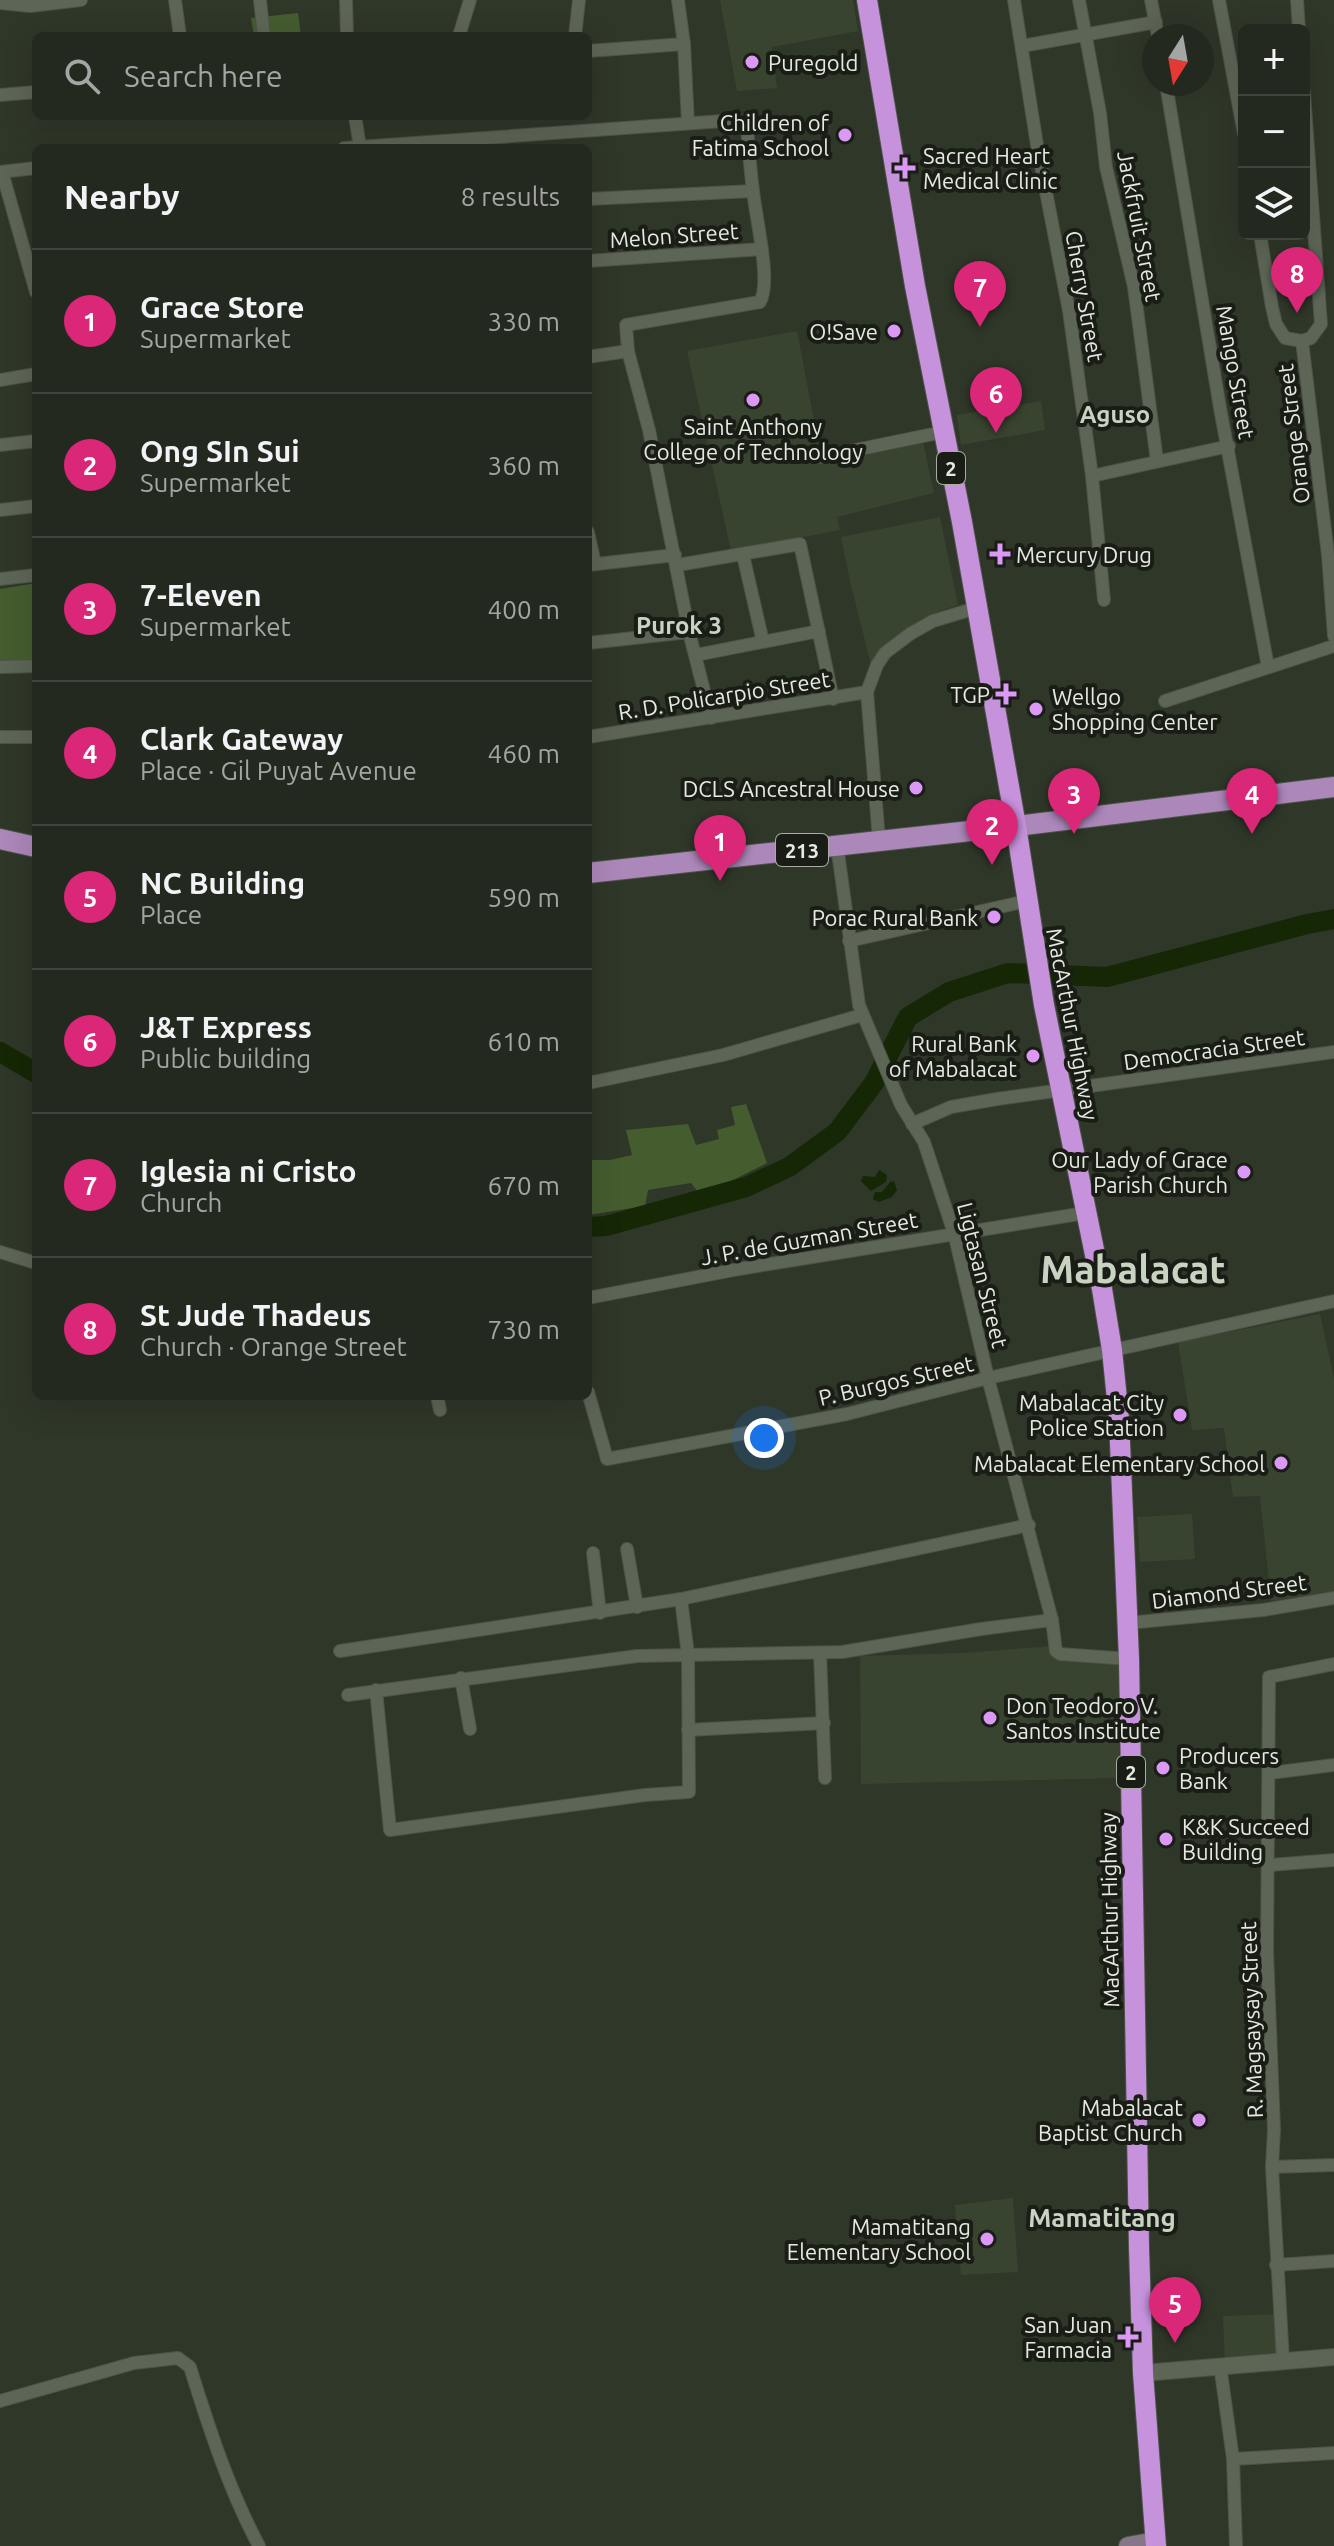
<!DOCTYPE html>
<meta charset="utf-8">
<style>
body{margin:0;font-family:Ubuntu,sans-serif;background:#2b3128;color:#f1f3f6}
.controls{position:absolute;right:24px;top:24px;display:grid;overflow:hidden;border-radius:12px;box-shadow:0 8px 32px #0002}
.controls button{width:72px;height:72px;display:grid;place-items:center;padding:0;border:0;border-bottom:2px solid #40453d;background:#23291f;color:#f1f3f6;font:40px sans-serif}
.compass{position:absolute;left:1142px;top:24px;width:72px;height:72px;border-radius:50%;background:#23291f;box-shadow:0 8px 32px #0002;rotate:191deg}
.you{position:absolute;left:764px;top:1438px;width:28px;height:28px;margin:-20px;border:6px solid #fff;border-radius:50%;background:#1a73e8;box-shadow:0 0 0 12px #1a73e833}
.badge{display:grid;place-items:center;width:52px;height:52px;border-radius:50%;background:#db2777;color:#fff;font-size:26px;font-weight:700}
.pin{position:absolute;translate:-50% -66px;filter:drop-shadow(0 2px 4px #0008)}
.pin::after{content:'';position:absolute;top:42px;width:28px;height:24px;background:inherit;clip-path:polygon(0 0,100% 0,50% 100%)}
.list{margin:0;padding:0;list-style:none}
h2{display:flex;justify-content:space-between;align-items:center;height:104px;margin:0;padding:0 32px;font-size:34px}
h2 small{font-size:26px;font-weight:400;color:#a3a6a4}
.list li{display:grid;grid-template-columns:52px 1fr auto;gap:24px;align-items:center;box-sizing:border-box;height:144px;padding:0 32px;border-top:2px solid #40453d}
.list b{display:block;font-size:30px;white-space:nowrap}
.list p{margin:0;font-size:26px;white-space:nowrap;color:#a3a6a4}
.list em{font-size:26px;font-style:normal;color:#a3a6a4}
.icon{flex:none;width:44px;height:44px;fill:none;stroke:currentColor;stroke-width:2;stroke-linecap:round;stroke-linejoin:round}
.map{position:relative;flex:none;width:1334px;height:2546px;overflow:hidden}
.search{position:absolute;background:#23291f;box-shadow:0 8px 32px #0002;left:32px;top:32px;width:560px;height:88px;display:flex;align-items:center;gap:20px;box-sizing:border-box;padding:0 28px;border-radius:12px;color:#a3a6a4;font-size:30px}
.panel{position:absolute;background:#23291f;box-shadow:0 8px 32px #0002;left:32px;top:144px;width:560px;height:1256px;border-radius:12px}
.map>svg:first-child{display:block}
</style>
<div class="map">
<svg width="1334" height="2546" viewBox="0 0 1334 2546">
<rect width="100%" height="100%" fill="#2f3729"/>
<g fill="#394430">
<polygon points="720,0 853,0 858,31 772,47 777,88 737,91"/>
<polygon points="797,331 822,461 922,438 934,493 837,517 840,530 731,551 687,351"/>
<polygon points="1041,401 1045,430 961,445 957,415"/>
<polygon points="940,517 958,605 934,613 896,637 871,665 850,581 841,537"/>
<polygon points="1320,1314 1334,1378 1334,1591 1271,1601 1260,1496 1233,1497 1224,1428 1192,1430 1178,1342"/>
<polygon points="1192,1514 1195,1559 1140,1562 1137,1517"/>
<polygon points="1052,1646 1054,1657 1118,1660 1119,1778 861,1784 860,1656 963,1653"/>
<polygon points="1013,2198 1018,2272 961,2275 955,2205"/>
<polygon points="1277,2314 1279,2361 1225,2363 1223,2316"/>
</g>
<g fill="#455c2f">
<polygon points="298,13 301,36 254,36 251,18"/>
<polygon points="36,583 36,664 0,665 0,589"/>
<polygon points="746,1104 767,1163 701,1196 691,1183 648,1190 645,1206 588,1215 588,1160 610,1160 632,1155 626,1130 688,1124 696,1145 719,1139 717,1130 735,1125 731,1107"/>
</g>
<g fill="#162705">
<polygon points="879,1170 887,1175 886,1182 871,1191 861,1181 863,1176 875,1177"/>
<polygon points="894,1181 897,1190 892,1197 879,1202 873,1199 875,1192 882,1192 890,1182"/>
</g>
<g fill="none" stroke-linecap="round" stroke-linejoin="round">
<g stroke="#162705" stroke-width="20">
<polyline points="0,1052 36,1073"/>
<polyline points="588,1227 606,1226 746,1187 789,1167 837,1132 874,1083 908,1017 949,992 1008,973 1107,977 1307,924 1334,919"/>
</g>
<defs>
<g id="minor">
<polyline points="175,0 180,36"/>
<polyline points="260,0 264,36"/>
<polyline points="346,0 347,36"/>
<polyline points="678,0 684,44 688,123"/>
<polyline points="1014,0 1037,145 1069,311 1092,476 1104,600"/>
<polyline points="1079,0 1100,113 1106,167 1134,287 1157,461"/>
<polyline points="1151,0 1158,36"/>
<polyline points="1219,0 1244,134"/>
<polyline points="1297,0 1299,30"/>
<polyline points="0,3 30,6 81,0"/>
<polyline points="459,36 470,0"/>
<polyline points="575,36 579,0"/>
<polyline points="1022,46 1156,22"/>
<polyline points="588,51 684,44"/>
<polyline points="1166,84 1220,408 1268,667"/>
<polyline points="0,95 36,92"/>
<polyline points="355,116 360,147"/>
<path d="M344 148 737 120 747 127C749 148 750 169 753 190 755 215 772 282 760 302L626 325 628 351 649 430 689 632 711 718"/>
<polyline points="0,172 36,168"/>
<polyline points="2,172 36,292"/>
<polyline points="588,199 753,191"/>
<polyline points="1260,234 1272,307 1276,324 1285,338 1302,341"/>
<polyline points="588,261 762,249"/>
<polyline points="1302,341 1328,555 1334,636"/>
<polyline points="1302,341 1311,338 1321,324 1304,93"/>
<polyline points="588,357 628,351"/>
<polyline points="0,380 36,374"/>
<polyline points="0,445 36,441"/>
<polyline points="821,457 943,432"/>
<polyline points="1092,476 1229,446"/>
<polyline points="0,510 36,506"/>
<polyline points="588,532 595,564"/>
<polyline points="743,555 763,642"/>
<polyline points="588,565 675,555"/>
<polyline points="678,565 800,544 833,699"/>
<polyline points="0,579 36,575"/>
<polyline points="588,643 689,632"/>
<polyline points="696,655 819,631"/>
<polyline points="0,667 36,666"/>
<polyline points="1165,701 1334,646"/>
<polyline points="0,737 36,737"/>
<polyline points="588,737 867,692"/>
<polyline points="879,840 867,692 877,665 885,653 910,634 933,621 976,608"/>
<polyline points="837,845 859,1005 901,1105 924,1142 954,1233 988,1378 1052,1620 1056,1651 1060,1654 1129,1659"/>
<polyline points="849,941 1026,901"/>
<polyline points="588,1083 723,1055 862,1015"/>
<polyline points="912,1124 951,1107 997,1099 1334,1052"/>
<polyline points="0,1252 36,1263"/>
<polyline points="588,1298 739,1269 1085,1213"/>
<polyline points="588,1392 607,1459 847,1414 988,1378 1334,1301"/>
<polyline points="437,1396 440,1410"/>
<polyline points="627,1549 637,1607"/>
<polyline points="593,1553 600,1613"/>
<polyline points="1128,1623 1263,1610 1334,1598"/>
<polyline points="340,1651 681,1599 1029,1525"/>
<polyline points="820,1654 825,1778"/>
<polyline points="461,1678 470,1729"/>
<polyline points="376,1690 390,1830 645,1795 689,1792 688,1655 681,1599"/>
<polyline points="348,1695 637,1656 842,1652 981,1629 1052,1620"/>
<polyline points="688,1730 824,1723"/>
<polyline points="1270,1773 1334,1765"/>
<polyline points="1269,1865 1334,1860"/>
<polyline points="1272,2167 1334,2165"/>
<polyline points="1276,2265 1334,2261"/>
<polyline points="1283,2361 1272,2167 1274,2130 1267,1952 1269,1677 1334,1664"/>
<polyline points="1220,2365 1233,2459 1236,2546"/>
<path d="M0 2401 134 2363 178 2358 190 2367C209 2428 229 2490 259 2546"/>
<polyline points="1233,2459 1334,2453"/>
</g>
<polyline id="tertiary" points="1143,2373 1334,2357"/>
<polyline id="secondary" points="1128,2546 1155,2541"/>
<g id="primary">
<polyline points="0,839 36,847"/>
<polyline points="588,873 1016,826 1334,787"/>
</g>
<polyline id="trunk" points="867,0 915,286 962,522 1016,826 1044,1005 1102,1289 1112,1350 1119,1419 1129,1659 1139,2248 1143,2373 1156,2546"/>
</defs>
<use href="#minor" stroke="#4d5347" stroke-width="14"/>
<use href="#tertiary" stroke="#4d5347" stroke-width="18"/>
<use href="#secondary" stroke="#4d5347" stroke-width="20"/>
<use href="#primary" stroke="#4d5347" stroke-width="22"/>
<use href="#trunk" stroke="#4d5347" stroke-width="22"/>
<use href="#minor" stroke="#5d6556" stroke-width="12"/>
<use href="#tertiary" stroke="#5d6556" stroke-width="16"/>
<use href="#secondary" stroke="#857688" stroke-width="18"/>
<use href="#primary" stroke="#ac87ba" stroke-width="20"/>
<use href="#trunk" stroke="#c692dc" stroke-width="20"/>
</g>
<g fill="#db99f5" stroke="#191d16" stroke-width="3">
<circle cx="752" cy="62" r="8"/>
<circle cx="845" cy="135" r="8"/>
<path d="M901 156h8v8h8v8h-8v8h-8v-8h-8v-8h8z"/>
<circle cx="894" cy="331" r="8"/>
<circle cx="753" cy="400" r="8"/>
<path d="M996 542h8v8h8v8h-8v8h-8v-8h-8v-8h8z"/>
<path d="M1002 682h8v8h8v8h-8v8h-8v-8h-8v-8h8z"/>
<circle cx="1036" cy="709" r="8"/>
<circle cx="916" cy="788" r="8"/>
<circle cx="994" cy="917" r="8"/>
<circle cx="1033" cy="1056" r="8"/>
<circle cx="1244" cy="1172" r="8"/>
<circle cx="1180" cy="1415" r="8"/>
<circle cx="1281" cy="1463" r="8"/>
<circle cx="990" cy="1718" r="8"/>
<circle cx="1163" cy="1768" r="8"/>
<circle cx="1166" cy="1839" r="8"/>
<circle cx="1199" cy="2120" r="8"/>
<circle cx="987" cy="2239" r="8"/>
<path d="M1124 2325h8v8h8v8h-8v8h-8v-8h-8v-8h8z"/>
</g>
<g text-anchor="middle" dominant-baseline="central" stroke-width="8" stroke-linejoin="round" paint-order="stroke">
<g fill="#191d16" stroke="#a8aca4" stroke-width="2">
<rect x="937" y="452" width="28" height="32" rx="6"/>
<rect x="776" y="834" width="52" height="32" rx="6"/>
<rect x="1117" y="1756" width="28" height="32" rx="6"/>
</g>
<g font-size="20" font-weight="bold" fill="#e5eae1">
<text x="951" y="468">2</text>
<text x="802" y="850">213</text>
<text x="1131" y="1772">2</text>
</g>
<g font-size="22" fill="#e5eae1" stroke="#191d16" text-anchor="end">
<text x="768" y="62" text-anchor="start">Puregold</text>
<text x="829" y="122">Children of<tspan x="829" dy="25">Fatima School</tspan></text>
<text x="923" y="155" text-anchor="start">Sacred Heart<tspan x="923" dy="25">Medical Clinic</tspan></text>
<text x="878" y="331">O!Save</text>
<text x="753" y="426" text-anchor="middle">Saint Anthony<tspan x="753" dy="25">College of Technology</tspan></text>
<text x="1016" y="554" text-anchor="start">Mercury Drug</text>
<text x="990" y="694">TGP</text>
<text x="1052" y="696" text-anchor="start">Wellgo<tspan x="1052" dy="25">Shopping Center</tspan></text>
<text x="900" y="788">DCLS Ancestral House</text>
<text x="978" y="917">Porac Rural Bank</text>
<text x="1017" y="1043">Rural Bank<tspan x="1017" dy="25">of Mabalacat</tspan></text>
<text x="1228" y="1159">Our Lady of Grace<tspan x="1228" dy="25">Parish Church</tspan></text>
<text x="1164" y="1402">Mabalacat City<tspan x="1164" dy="25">Police Station</tspan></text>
<text x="1265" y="1463">Mabalacat Elementary School</text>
<text x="1006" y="1705" text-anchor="start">Don Teodoro V.<tspan x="1006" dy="25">Santos Institute</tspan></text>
<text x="1179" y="1755" text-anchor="start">Producers<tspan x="1179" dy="25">Bank</tspan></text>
<text x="1182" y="1826" text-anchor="start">K&amp;K Succeed<tspan x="1182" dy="25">Building</tspan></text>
<text x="1183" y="2107">Mabalacat<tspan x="1183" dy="25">Baptist Church</tspan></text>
<text x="971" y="2226">Mamatitang<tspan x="971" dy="25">Elementary School</tspan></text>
<text x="1112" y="2324">San Juan<tspan x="1112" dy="25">Farmacia</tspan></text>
</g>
<g font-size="22" fill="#e5eae1" stroke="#191d16">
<text transform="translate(1140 226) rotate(79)">Jackfruit Street</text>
<text transform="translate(674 235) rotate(-4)">Melon Street</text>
<text transform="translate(1085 296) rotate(80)">Cherry Street</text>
<text transform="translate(1236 372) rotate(80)">Mango Street</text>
<text transform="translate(1293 434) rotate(-97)">Orange Street</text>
<text transform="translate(724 695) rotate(-9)">R. D. Policarpio Street</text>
<text transform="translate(1073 1024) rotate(79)">MacArthur Highway</text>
<text transform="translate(1214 1049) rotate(-8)">Democracia Street</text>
<text transform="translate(809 1238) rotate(-10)">J. P. de Guzman Street</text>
<text transform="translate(983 1275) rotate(76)">Ligtasan Street</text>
<text transform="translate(896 1380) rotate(-13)">P. Burgos Street</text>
<text transform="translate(1229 1591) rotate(-7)">Diamond Street</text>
<text transform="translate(1109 1910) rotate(-91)">MacArthur Highway</text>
<text transform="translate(1251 2020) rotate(-92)">R. Magsaysay Street</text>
</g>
<g font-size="24" font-weight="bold" fill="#c9d3c2" stroke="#191d16">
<text x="1115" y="414">Aguso</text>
<text x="679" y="625">Purok 3</text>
</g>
<g font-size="26" font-weight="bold" fill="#c9d3c2" stroke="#191d16">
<text x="1102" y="2217">Mamatitang</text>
</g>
<g font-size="38" font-weight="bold" fill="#c9d3c2" stroke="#191d16">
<text x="1133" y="1269">Mabalacat</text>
</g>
</g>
</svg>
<div class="controls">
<button>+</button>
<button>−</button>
<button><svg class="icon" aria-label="layers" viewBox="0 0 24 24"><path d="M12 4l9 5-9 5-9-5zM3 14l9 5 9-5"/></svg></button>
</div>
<svg class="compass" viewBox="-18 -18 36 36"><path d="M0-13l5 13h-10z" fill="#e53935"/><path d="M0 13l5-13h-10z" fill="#a3a6a4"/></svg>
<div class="you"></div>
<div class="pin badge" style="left:720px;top:881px">1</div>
<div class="pin badge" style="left:992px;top:865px">2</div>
<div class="pin badge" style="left:1074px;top:834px">3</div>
<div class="pin badge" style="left:1252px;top:834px">4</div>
<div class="pin badge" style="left:1175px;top:2343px">5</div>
<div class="pin badge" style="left:996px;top:433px">6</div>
<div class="pin badge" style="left:980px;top:327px">7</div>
<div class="pin badge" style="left:1297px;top:313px">8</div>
<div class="search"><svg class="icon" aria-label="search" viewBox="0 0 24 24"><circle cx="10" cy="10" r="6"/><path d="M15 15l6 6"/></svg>Search here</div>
<section class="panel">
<h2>Nearby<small>8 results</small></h2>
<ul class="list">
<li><span class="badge">1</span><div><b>Grace Store</b><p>Supermarket</p></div><em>330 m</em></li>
<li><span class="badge">2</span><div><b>Ong SIn Sui</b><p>Supermarket</p></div><em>360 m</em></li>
<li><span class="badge">3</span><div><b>7-Eleven</b><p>Supermarket</p></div><em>400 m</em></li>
<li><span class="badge">4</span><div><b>Clark Gateway</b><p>Place · Gil Puyat Avenue</p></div><em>460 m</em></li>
<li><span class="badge">5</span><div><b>NC Building</b><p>Place</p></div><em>590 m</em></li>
<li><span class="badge">6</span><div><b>J&amp;T Express</b><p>Public building</p></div><em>610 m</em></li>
<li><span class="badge">7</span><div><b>Iglesia ni Cristo</b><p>Church</p></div><em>670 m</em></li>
<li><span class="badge">8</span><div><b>St Jude Thadeus</b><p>Church · Orange Street</p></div><em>730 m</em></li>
</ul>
</section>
</div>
